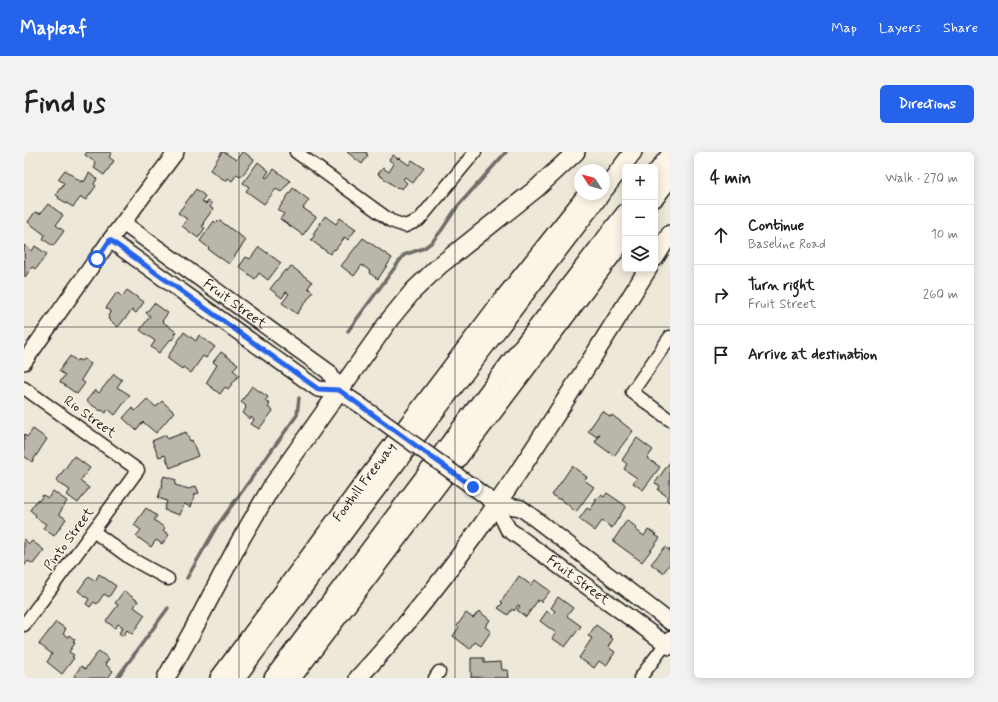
<!DOCTYPE html>
<meta charset="utf-8">
<style>
body{margin:0;font-family:Mynerve,sans-serif;background:#f2f2f2;color:#202124}
.controls{position:absolute;right:12px;top:12px;display:grid;overflow:hidden;border-radius:6px;box-shadow:0 2px 10px #0003}
.controls button{width:36px;height:36px;display:grid;place-items:center;padding:0;border:0;border-bottom:1px solid #e0e0e0;background:#fff;color:#202124;font:20px sans-serif}
.compass{position:absolute;left:550px;top:12px;width:36px;height:36px;border-radius:50%;background:#fff;box-shadow:0 2px 10px #0003;rotate:306deg}
.stop{position:absolute;width:12px;height:12px;margin:-9px;border:3px solid #2563eb;border-radius:50%;background:#fff}
.stop.end{background:#2563eb;border-color:#fff;box-shadow:0 1px 4px #0008}
.list{margin:0;padding:0;list-style:none}
h2{display:flex;justify-content:space-between;align-items:center;height:52px;margin:0;padding:0 16px;font-size:17px}
h2 small{font-size:13px;font-weight:400;color:#757577}
.list li{display:grid;grid-template-columns:26px 1fr auto;gap:12px;align-items:center;box-sizing:border-box;height:60px;padding:0 16px;border-top:1px solid #e0e0e0}
.list b{display:block;font-size:15px;white-space:nowrap}
.list p{margin:0;font-size:13px;white-space:nowrap;color:#757577}
.list em{font-size:13px;font-style:normal;color:#757577}
.icon{flex:none;width:22px;height:22px;fill:none;stroke:currentColor;stroke-width:2;stroke-linecap:round;stroke-linejoin:round}
.map{position:relative;flex:none;width:646px;height:526px;overflow:hidden;border-radius:6px}
header{display:flex;align-items:center;gap:24px;box-sizing:border-box;height:56px;padding:0 20px;background:#2563eb;color:#fff}
header strong{font-size:19px}
nav{display:flex;gap:22px;margin-inline-start:auto;font-size:14px}
.intro{display:flex;align-items:center;justify-content:space-between;box-sizing:border-box;height:96px;padding:0 24px}
h1{margin:0;font-size:28px}
.button{padding:10px 18px;border-radius:6px;background:#2563eb;color:#fff;font-size:14px;font-weight:700}
main{display:flex;gap:24px;padding:0 24px}
aside{flex:1;background:#fff;border-radius:6px;box-shadow:0 2px 10px #0003}
.map>svg:first-child{display:block}
</style>
<header>
<strong>Mapleaf</strong>
<nav><a>Map</a><a>Layers</a><a>Share</a></nav>
</header>
<div class="intro"><h1>Find us</h1><a class="button">Directions</a></div>
<main>
<div class="map">
<svg width="646" height="526" viewBox="0 0 646 526">
<rect width="100%" height="100%" fill="#eee8d9"/>
<filter id="ink" filterUnits="userSpaceOnUse"><feTurbulence type="fractalNoise" baseFrequency=".025" numOctaves="2"/><feDisplacementMap in="SourceGraphic" scale="8" xChannelSelector="R" yChannelSelector="G"/><feConvolveMatrix kernelMatrix="1 2 1 2 8 2 1 2 1" color-interpolation-filters="sRGB"/></filter>
<g filter="url(#ink)">
<g fill="none" stroke-linecap="round" stroke-linejoin="round">
<g stroke="#6f6c67" stroke-width="3.5">
<polyline points="324,179 380,103 400,96 408,90 417,79 433,55 482,0"/>
<polyline points="163,426 193,374 273,263 275,246"/>
<polyline points="93,526 144,456"/>
</g>
</g>
<g fill="#bab6aa" stroke="#1c1c1c">
<polygon points="63,0 88,0 85,5 90,9 80,23 70,16 72,13 70,12 71,10 61,3"/>
<polygon points="198,0 200,0 212,8 218,0 220,0 230,8 217,25 213,22 208,29 204,26 202,29 186,18"/>
<polygon points="323,0 343,0 342,2 344,3 338,12"/>
<polygon points="369,3 374,7 375,6 385,13 388,8 400,16 389,31 381,25 379,27 383,31 378,37 374,35 373,36 354,22 359,16 365,20 370,12 365,8"/>
<polygon points="234,10 245,19 241,25 243,26 250,17 266,29 257,40 252,37 240,52 222,39 225,35 219,31"/>
<polygon points="41,18 57,30 58,28 60,30 65,21 73,27 70,32 72,34 62,48 57,45 49,55 34,46 35,45 32,43 36,35 37,36 40,31 34,27"/>
<polygon points="269,36 285,48 279,56 292,65 279,83 256,67 260,62 254,58"/>
<polygon points="172,37 181,44 178,49 182,52 184,49 188,52 186,55 189,57 179,71 180,72 178,74 181,76 174,86 158,74 163,67 154,61"/>
<polygon points="24,52 39,63 32,73 40,79 29,94 19,87 21,83 4,70 11,60 16,62"/>
<polygon points="301,64 312,72 316,66 332,77 324,88 321,85 311,98 310,97 306,102 287,88 291,83 289,82"/>
<polygon points="195,68 222,88 205,112 184,97 185,96 176,89 190,69 192,71"/>
<polygon points="339,86 368,106 354,127 345,121 346,119 338,113 330,124 317,114"/>
<polygon points="0,93 8,99 11,94 23,102 12,117 8,115 1,125"/>
<polygon points="235,95 257,111 244,128 235,121 231,127 215,115 222,105 226,107"/>
<polygon points="267,114 288,130 284,136 289,140 273,162 258,151 265,142 262,140 258,146 246,137 261,118 263,119"/>
<polygon points="103,138 120,150 112,161 108,158 94,175 84,167 85,166 84,164 87,159 82,156 93,140 98,145"/>
<polygon points="130,151 144,161 138,169 152,180 150,182 151,184 148,188 147,187 135,201 127,195 131,189 116,178 126,164 122,161"/>
<polygon points="160,180 172,189 175,183 191,195 182,206 179,204 167,221 159,215 158,217 143,206"/>
<polygon points="197,200 214,212 209,218 215,223 204,237 201,235 196,242 182,231 193,213 189,210"/>
<polygon points="46,204 53,209 54,207 56,209 60,207 67,212 57,228 61,231 53,242 36,230 41,223 35,219"/>
<polygon points="90,222 98,228 93,235 106,243 91,263 84,257 82,261 78,258 77,259 62,249 71,238 75,241"/>
<polygon points="228,234 244,245 241,249 246,252 244,255 249,259 235,277 227,272 230,268 227,265 226,267 219,261 222,256 221,255 222,254 217,250"/>
<polygon points="123,247 132,255 138,249 150,260 132,281 119,270 112,278 99,266 108,256 111,259"/>
<polygon points="578,259 587,265 588,263 609,279 590,304 571,290 576,282 575,282 573,285 564,279"/>
<polygon points="9,277 23,287 8,310 0,304 0,282 3,285"/>
<polygon points="162,280 166,289 168,288 174,304 146,316 141,303 135,305 128,289 142,283 143,287"/>
<polygon points="613,286 629,298 623,306 636,315 619,338 609,331 613,326 600,317 603,312 598,308"/>
<polygon points="50,304 66,316 56,329 65,336 54,351 43,343 46,338 32,329"/>
<polygon points="646,310 646,351 642,347 644,345 634,338 636,334 631,331"/>
<polygon points="548,314 563,325 560,328 570,335 552,360 537,347 534,347 528,343"/>
<polygon points="140,324 152,328 151,333 165,337 172,334 175,341 171,342 167,355 160,352 156,363 140,358 143,349 134,346 139,330 138,329"/>
<polygon points="29,339 43,349 35,362 42,367 30,384 19,376 22,372 11,365 12,363 6,358 13,348 15,349 19,343 24,346"/>
<polygon points="583,341 602,354 588,376 578,369 571,379 555,367 563,356 566,358 572,349 571,348 572,346 574,347 577,343 580,345"/>
<polygon points="122,356 133,364 130,368 141,376 139,378 145,383 138,392 132,388 127,395 112,384 117,378 110,373"/>
<polygon points="603,368 612,375 611,377 620,384 624,378 632,382 631,383 636,386 618,410 589,389"/>
<polygon points="0,387 5,392 8,389 20,398 9,412 4,409 0,414"/>
<polygon points="641,395 645,398 646,396 646,412 639,421 627,412"/>
<polygon points="75,422 92,434 85,445 80,442 73,452 70,450 66,455 62,452 65,447 54,439 65,424 71,429"/>
<polygon points="495,424 507,433 511,428 526,439 517,450 514,448 502,465 493,458 496,454 494,453 490,459 488,457 484,463 474,456 479,451 477,450"/>
<polygon points="100,439 114,449 110,455 121,463 108,482 103,478 99,484 95,481 99,475 94,472 91,476 82,469 94,453 91,451"/>
<polygon points="534,445 549,456 543,464 557,474 541,495 528,486 532,481 516,469 523,459 528,463 531,459 527,456"/>
<polygon points="455,459 466,468 461,475 467,479 457,494 451,490 446,497 429,484 435,475 433,474 442,461 449,466"/>
<polygon points="32,470 42,477 39,482 44,485 45,483 51,488 49,489 51,491 45,500 50,503 48,505 50,506 38,522 23,510 28,502 15,492"/>
<polygon points="572,473 587,484 586,485 589,487 584,495 591,500 582,514 575,509 570,516 555,506 568,486 564,484"/>
<polygon points="75,499 85,507 81,512 89,519 84,526 53,526 50,524 57,514 61,517"/>
<polygon points="447,506 460,506 460,511 477,510 478,518 484,518 485,526 447,525"/>
</g>
<g fill="none" stroke-linecap="round" stroke-linejoin="round">
<defs>
<g id="minor">
<polyline points="272,0 367,69 381,74 395,68 451,0"/>
<polyline points="646,185 608,240 646,268"/>
<polyline points="0,236 114,318 0,473"/>
<polyline points="69,379 106,406 144,427"/>
<polyline points="411,526 415,520"/>
<polyline points="616,526 646,486"/>
</g>
<g id="major">
<path id="s1" d="M99 71 305 220 315 239 336 253"/>
<polyline points="86,88 294,237 315,239"/>
<polyline points="0,210 86,88 152,0"/>
<path id="s2" d="M449 335 472 352 484 377 646 495"/>
<polyline points="472,352 497,356 646,470"/>
</g>
<g id="highway">
<polyline points="631,22 646,3"/>
<polyline points="580,38 609,0"/>
<polyline points="631,46 646,26"/>
<polyline points="631,106 646,82"/>
<polyline points="142,526 169,478 217,387 248,334 366,167 389,139 415,114 513,36 552,0"/>
<path id="s3" d="M195 526 335 337 475 152 563 42"/>
<polyline points="212,526 339,355 577,42"/>
<polyline points="249,526 487,209 601,61"/>
<polyline points="268,526 601,86"/>
<path d="M334 526C449 404 535 258 624 117"/>
</g>
</defs>
<use href="#minor" stroke="#1c1c1c" stroke-width="15"/>
<use href="#major" stroke="#1c1c1c" stroke-width="18"/>
<use href="#highway" stroke="#1c1c1c" stroke-width="20"/>
<use href="#minor" stroke="#fcf5e5" stroke-width="12"/>
<use href="#major" stroke="#fcf5e5" stroke-width="15"/>
<use href="#highway" stroke="#fcf5e5" stroke-width="17"/>
<defs>
<polyline id="major-bridge" points="336,253 449,335"/>
</defs>
<use href="#major-bridge" stroke="#1c1c1c" stroke-width="18" stroke-linecap="butt"/>
<use href="#major-bridge" stroke="#fcf5e5" stroke-width="15"/>
</g>
</g>
<g fill="none" stroke-linecap="round" stroke-linejoin="round" filter="url(#ink)">
<polyline stroke="#2563eb" stroke-width="5" points="73,107 86,88 294,237 315,238 449,335"/>
</g>
<path fill="none" stroke="#1c1c1c" stroke-width="1" stroke-opacity="0.55" d="M215 0V526M431 0V526M0 175H646M0 351H646"/>
<g text-anchor="middle" dominant-baseline="central" stroke-width="3" stroke-linejoin="round" paint-order="stroke">
<g font-size="14" fill="#1c1c1c" stroke="#fcf5e5">
<text stroke="none"><textPath href="#s1" startOffset="138">Fruit Street</textPath></text>
<text transform="translate(66 265) rotate(36)">Rio Street</text>
<text stroke="none"><textPath href="#s3" startOffset="244">Foothill Freeway</textPath></text>
<text transform="translate(45 387) rotate(-54)">Pinto Street</text>
<text stroke="none"><textPath href="#s2" startOffset="143">Fruit Street</textPath></text>
</g>
</g>
</svg>
<div class="controls">
<button>+</button>
<button>−</button>
<button><svg class="icon" aria-label="layers" viewBox="0 0 24 24"><path d="M12 4l9 5-9 5-9-5zM3 14l9 5 9-5"/></svg></button>
</div>
<svg class="compass" viewBox="-18 -18 36 36"><path d="M0-13l5 13h-10z" fill="#e53935"/><path d="M0 13l5-13h-10z" fill="#757577"/></svg>
<div class="stop" style="left:73px;top:107px"></div>
<div class="stop end" style="left:449px;top:335px"></div>
</div>
<aside>
<h2>4 min<small>Walk · 270 m</small></h2>
<ul class="list">
<li><svg class="icon" aria-label="ahead" viewBox="0 0 24 24"><path d="M12 20V5M6 11l6-6 6 6"/></svg><div><b>Continue</b><p>Baseline Road</p></div><em>10 m</em></li>
<li><svg class="icon" aria-label="right" viewBox="0 0 24 24"><path d="M7 20v-9h11M14 6l5 5-5 5"/></svg><div><b>Turn right</b><p>Fruit Street</p></div><em>260 m</em></li>
<li><svg class="icon" aria-label="arrive" viewBox="0 0 24 24"><path d="M6 21V4h12l-3 4 3 4H6"/></svg><div><b>Arrive at destination</b></div></li>
</ul>
</aside>
</main>
